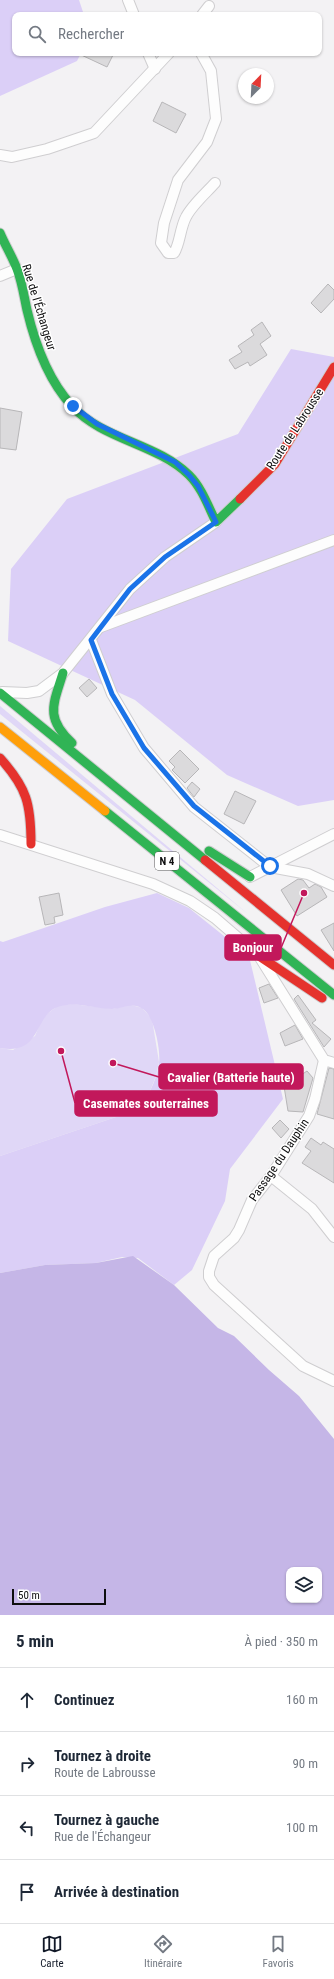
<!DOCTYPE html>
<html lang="fr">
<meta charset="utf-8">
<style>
body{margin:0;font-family:"Roboto Condensed",sans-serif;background:#f2f2f3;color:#1f2937}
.controls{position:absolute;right:12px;bottom:12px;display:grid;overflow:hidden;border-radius:8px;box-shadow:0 1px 3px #0004}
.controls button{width:36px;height:36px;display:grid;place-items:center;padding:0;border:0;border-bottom:1px solid #e0e1e3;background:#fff;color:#1f2937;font:20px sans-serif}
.compass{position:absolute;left:238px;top:68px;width:36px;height:36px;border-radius:50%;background:#fff;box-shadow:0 1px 3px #0004;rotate:24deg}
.scale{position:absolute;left:12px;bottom:10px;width:94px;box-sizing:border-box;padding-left:4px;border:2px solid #0e0e0f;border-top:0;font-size:11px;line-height:14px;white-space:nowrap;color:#0e0e0f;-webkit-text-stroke:3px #fff;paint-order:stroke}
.stop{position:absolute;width:12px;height:12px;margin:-9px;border:3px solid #1a73e8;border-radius:50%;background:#fff}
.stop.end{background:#1a73e8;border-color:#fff;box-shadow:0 1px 4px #0008}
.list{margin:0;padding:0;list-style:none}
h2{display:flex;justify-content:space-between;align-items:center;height:52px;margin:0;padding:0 16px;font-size:17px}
h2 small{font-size:13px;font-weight:400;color:#747a83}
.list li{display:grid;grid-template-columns:26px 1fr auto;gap:12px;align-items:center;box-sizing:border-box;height:64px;padding:0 16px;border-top:1px solid #e0e1e3}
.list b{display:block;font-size:15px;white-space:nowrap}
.list p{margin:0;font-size:13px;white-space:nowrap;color:#747a83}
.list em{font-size:13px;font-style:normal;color:#747a83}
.icon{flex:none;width:22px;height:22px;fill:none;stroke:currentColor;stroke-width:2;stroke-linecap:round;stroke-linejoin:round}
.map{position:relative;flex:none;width:334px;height:1615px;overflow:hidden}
.search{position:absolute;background:#fff;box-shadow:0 1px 3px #0004;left:12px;right:12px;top:12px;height:44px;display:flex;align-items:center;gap:10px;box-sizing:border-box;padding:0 14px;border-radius:8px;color:#747a83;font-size:15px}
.sheet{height:308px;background:#fff}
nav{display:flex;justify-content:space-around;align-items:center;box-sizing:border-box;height:56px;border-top:1px solid #e0e1e3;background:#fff;font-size:11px;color:#747a83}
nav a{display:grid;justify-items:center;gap:2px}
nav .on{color:#111827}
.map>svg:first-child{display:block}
</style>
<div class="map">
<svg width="334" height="1615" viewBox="0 0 334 1615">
<rect width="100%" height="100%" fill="#f3f2f4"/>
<g fill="#e0d7f7">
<polygon points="0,706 248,914 0,714"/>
<polygon points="72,1004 114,1009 128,1004 142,1008 152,1019 159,1062 156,1076 148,1096 135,1107 119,1116 0,1156 0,1048 13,1050 35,1036 43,1017 59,1005"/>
</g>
<g fill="#dbcff7">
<polygon points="0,0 79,0 84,15 15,15 15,53 81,53 77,61 0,96"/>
<polygon points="291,349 334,357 334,800 298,806 227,775 135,700 8,641 11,569 67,499 238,434"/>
<path d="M157 893 189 908 249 956 283 1099 230 1169 225 1201 192 1270 174 1285 138 1258 122 1257 96 1263 45 1265 0 1273V1156L119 1116C128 1111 143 1104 148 1095 153 1086 158 1073 159 1063 161 1051 154 1013 141 1008 130 1002 123 1009 112 1009 97 1009 81 1003 67 1005 30 1008 47 1056 0 1048V941L3 942 105 907Z"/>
</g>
<path fill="#c5b6e7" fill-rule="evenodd" d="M133 1256 174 1285 218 1328 234 1336 269 1370 299 1396 334 1439V1615H0V1273L45 1265 96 1263ZM289 1570H319V1600H289Z"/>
<g fill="#dbdadc" stroke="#b7b6b8">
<polygon points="77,53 114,53 107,67"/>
<polygon points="162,102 186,114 176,133 153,121"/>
<polygon points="328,284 334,290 334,299 321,313 311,303"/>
<polygon points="262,322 271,336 260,344 267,355 250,366 248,362 235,369 229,360 242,352 238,346 254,335 251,330"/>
<polygon points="0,408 22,412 16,450 0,448"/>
<polygon points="89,679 97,688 87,697 79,688"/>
<polygon points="180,750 199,769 185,783 172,770 175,767 169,761"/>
<polygon points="192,782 200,789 194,797 187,788"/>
<polygon points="235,791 256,801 244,824 224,814"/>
<polygon points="298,879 303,880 309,888 315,884 321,887 327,897 297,916 281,890"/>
<polygon points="59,893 63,915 54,917 55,923 45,925 39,897"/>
<polygon points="334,923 334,951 321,930"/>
<polygon points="269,984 278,998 264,1003 259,988"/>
<polygon points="298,995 316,1020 312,1023 331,1039 324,1047 294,999"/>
<polygon points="295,1025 303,1039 285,1046 280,1033"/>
<polygon points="329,1068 334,1069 334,1119 317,1114"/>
<polygon points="307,1071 313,1078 303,1112 288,1111 283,1080 297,1078"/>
<polygon points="280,1120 289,1129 281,1138 272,1128"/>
<polygon points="311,1138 321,1145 323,1142 334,1149 334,1183 302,1163 311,1151 305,1147"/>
</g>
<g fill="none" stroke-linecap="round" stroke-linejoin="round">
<defs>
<g id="street">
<polyline points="128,0 134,15"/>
<polyline points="202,15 209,6"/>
<polyline points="148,53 155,69"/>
<path d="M201 53 211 71 216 119 207 142 178 180 164 223 161 243 168 253H174C180 244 180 228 186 217 192 205 206 193 215 183"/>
<polyline points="0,155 12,157 47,149 94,133 169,53"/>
<polyline points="0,276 17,269"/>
<polyline points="101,627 334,540"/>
<polyline points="91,640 112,694 144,748 194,807 270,867 308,874 334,886"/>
<polyline points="2,692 27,693 39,691 63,673 130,589 165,557 216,522"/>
<polyline points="0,835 153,884 190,901 215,918 259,956 324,1060 334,1063"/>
<polyline points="250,877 334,834"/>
<polyline points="324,1060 315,1099 309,1116 271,1176 252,1200 239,1230 234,1238 214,1256 209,1271 209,1277 214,1285 303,1366 334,1381"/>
<polyline points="271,1176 312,1209 334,1237"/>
</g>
<g id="fast">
<path d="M0 233C5 245 12 256 17 269 22 282 24 296 27 310 35 344 48 380 72 406 103 440 156 443 189 475 202 488 208 506 216 522L240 499"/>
<path d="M63 673C53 705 45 718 72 743"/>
<polyline points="0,693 205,860"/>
<polyline points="105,811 334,995"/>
<polyline points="209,851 250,877"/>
</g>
<polyline id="slow" points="0,727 105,811"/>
<g id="jam">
<polyline points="240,499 275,464 334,367"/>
<path d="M0 758C27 788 31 804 31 844"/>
<polyline points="205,860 334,965"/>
<polyline points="259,956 322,998"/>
</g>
</defs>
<use href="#street" stroke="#cfced0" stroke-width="12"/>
<use href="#fast" stroke="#cfced0" stroke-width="11"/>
<use href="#slow" stroke="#cfced0" stroke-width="11"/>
<use href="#jam" stroke="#cfced0" stroke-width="11"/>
<use href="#street" stroke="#fdfdfd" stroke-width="10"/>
<use href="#fast" stroke="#30b455" stroke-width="9"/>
<use href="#slow" stroke="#ff9f0a" stroke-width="9"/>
<use href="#jam" stroke="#e5322d" stroke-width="9"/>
</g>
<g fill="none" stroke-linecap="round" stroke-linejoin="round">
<polyline stroke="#1a73e8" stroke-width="5" points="73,406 97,424 175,462 189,475 198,486 216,522 165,557 130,589 91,640 112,694 144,748 194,806 270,866"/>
</g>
<g text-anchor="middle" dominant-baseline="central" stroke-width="3" stroke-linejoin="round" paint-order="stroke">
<rect fill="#fff" stroke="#565657" stroke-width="1" x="155" y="852" width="24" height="18" rx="3"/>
<g font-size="11" font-weight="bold" fill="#0e0e0f">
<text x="167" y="861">N 4</text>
</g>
<g font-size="12" fill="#0e0e0f" stroke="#fff">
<text transform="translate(39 307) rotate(73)">Rue de l'Échangeur</text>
<text transform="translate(295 429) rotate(-57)">Route de Labrousse</text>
<text transform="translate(279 1160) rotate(-56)">Passage du Dauphin</text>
</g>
</g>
<path fill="none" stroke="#c2185b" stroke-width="1.5" d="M304 893L281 948M113 1063L159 1077M61 1051L75 1103"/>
<g fill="#c2185b" stroke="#fff" stroke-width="1.5">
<circle cx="304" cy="893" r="4"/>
<circle cx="113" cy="1063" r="4"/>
<circle cx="61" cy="1051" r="4"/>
</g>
<g fill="#c2185b" stroke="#c2185b" stroke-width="1.5">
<rect x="225" y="935" width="56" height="25" rx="4"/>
<rect x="159" y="1064" width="144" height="25" rx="4"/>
<rect x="75" y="1091" width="142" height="25" rx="4"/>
</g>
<g font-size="13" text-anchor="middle" font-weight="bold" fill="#fff">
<text x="253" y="952">Bonjour</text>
<text x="231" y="1082">Cavalier (Batterie haute)</text>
<text x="146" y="1108">Casemates souterraines</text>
</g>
</svg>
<div class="controls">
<button><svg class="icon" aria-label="layers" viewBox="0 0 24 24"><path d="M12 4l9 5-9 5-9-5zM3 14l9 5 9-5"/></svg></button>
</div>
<svg class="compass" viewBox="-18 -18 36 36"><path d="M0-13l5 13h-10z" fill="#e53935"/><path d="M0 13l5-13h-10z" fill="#747a83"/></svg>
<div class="scale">50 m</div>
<div class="stop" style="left:270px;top:866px"></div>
<div class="stop end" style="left:73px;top:406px"></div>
<div class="search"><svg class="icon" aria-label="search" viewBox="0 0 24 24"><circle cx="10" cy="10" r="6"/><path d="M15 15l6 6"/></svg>Rechercher</div>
</div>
<section class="sheet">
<h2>5 min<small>À pied · 350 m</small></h2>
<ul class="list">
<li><svg class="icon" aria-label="ahead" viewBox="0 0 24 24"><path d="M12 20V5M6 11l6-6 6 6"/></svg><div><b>Continuez</b></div><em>160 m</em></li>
<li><svg class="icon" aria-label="right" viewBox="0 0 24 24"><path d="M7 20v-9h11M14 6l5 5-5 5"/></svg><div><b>Tournez à droite</b><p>Route de Labrousse</p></div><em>90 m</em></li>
<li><svg class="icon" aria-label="left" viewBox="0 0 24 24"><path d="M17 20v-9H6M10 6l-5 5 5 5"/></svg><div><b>Tournez à gauche</b><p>Rue de l'Échangeur</p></div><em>100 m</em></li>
<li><svg class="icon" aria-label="arrive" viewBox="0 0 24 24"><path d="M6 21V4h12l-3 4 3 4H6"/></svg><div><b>Arrivée à destination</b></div></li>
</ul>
</section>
<nav>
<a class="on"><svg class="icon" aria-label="map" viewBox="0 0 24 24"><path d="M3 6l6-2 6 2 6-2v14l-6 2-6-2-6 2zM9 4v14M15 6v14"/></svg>Carte</a>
<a><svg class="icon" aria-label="directions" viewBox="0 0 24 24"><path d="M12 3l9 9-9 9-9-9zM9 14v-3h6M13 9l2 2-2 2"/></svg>Itinéraire</a>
<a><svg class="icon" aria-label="saved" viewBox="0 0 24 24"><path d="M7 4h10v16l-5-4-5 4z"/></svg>Favoris</a>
</nav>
